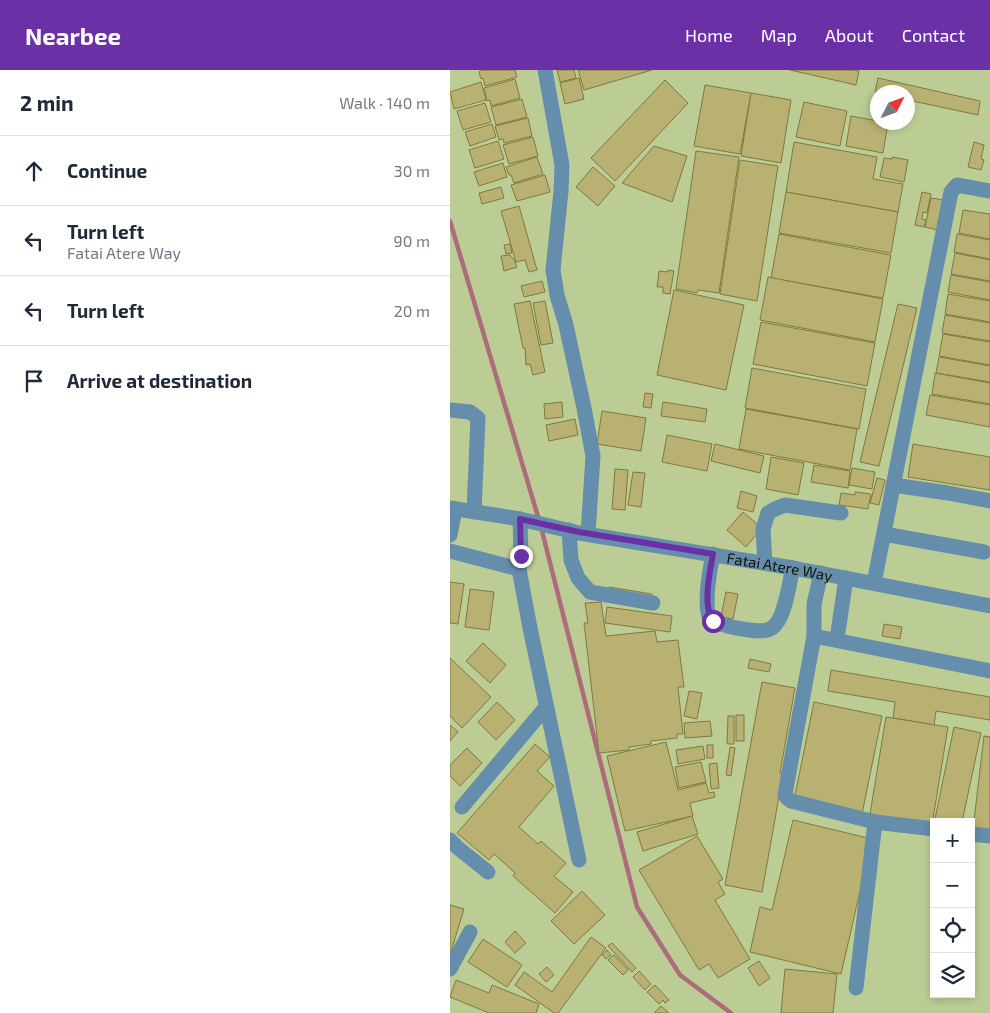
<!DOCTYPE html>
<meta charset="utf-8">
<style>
body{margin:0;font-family:"Exo 2",sans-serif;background:#f6f6f7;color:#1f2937}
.controls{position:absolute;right:15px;bottom:15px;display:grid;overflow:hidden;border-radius:0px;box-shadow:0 2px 8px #0003}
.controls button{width:45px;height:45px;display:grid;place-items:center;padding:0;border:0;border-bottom:1px solid #e0e1e3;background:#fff;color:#1f2937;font:25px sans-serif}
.compass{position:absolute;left:420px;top:15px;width:45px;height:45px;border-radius:50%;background:#fff;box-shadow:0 2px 8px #0003;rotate:48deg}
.stop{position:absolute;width:15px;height:15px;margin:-11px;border:4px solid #6b30a6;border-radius:50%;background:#fff}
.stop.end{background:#6b30a6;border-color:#fff;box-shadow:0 1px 5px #0008}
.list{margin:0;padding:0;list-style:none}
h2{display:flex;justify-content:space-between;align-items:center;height:65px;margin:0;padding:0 20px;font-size:21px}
h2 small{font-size:16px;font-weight:400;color:#747a83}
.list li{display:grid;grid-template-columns:32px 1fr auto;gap:15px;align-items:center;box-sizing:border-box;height:70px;padding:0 20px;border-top:1px solid #e0e1e3}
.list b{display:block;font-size:19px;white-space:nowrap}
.list p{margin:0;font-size:16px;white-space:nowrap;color:#747a83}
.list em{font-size:16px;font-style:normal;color:#747a83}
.icon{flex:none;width:28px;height:28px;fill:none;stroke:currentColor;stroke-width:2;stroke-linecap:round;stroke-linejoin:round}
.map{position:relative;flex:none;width:540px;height:943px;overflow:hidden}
header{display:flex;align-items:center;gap:30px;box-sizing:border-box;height:70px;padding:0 25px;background:#6b30a6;color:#fff}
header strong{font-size:24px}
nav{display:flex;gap:28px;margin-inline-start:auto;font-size:18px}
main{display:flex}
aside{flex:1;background:#fff}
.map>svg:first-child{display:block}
</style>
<header>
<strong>Nearbee</strong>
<nav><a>Home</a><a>Map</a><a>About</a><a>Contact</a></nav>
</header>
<main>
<aside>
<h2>2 min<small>Walk · 140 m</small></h2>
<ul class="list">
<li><svg class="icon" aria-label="ahead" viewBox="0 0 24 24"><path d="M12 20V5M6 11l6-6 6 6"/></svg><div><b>Continue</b></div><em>30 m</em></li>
<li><svg class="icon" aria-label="left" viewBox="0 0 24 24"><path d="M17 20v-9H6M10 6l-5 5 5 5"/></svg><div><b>Turn left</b><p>Fatai Atere Way</p></div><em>90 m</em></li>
<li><svg class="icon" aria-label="left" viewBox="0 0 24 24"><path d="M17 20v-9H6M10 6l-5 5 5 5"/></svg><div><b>Turn left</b></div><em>20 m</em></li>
<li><svg class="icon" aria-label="arrive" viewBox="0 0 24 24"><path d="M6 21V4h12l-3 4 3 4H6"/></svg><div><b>Arrive at destination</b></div></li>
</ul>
</aside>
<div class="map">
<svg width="540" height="943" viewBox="0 0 540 943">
<rect width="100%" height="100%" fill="#bbcd95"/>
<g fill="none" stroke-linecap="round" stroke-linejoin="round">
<g stroke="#ab6c7c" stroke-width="4.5">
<polyline points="0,151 89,450"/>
<polyline points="91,457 187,837 230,905 281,943"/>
</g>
</g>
<g fill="#b8b172" stroke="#7f7940">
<polygon points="31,0 65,0 67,7 35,16 33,8 31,9 29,2"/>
<polygon points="107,0 124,0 126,8 110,12"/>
<polygon points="128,0 202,0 134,20"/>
<polygon points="340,0 403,0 409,1 406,15"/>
<polygon points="129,8 134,29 115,34 110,13"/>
<polygon points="428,8 530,31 528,45 458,30 458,22 425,22"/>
<polygon points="65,9 70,28 41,36 40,30 37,31 34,18"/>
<polygon points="215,10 238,33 165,111 141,88"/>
<polygon points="31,12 36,30 4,39 0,22"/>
<polygon points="255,15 301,23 290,84 244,76"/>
<polygon points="301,23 341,30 331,93 291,86"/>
<polygon points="72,29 77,47 46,55 41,37"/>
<polygon points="354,32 397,41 390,76 346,67"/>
<polygon points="35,33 41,52 13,60 7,41"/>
<polygon points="401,46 428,51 428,52 438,53 433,83 396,76"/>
<polygon points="78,48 82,66 54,73 53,69 49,70 45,56"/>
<polygon points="42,54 46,67 20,76 15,62"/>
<polygon points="83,67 88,86 59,94 53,75"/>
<polygon points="48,71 54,89 25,98 19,80"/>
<polygon points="344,72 427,87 423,109 453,114 448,142 336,122"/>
<polygon points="524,72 534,75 531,89 534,90 531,100 518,97"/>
<polygon points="204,76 237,86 222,132 172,113"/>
<polygon points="246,81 289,87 269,223 248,220 247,223 226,219"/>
<polygon points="87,87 93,104 64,113 61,105 59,105 56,97"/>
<polygon points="442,87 458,90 454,112 430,107 434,88 442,89"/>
<polygon points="290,90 328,96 307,231 270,224"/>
<polygon points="53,93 57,107 29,116 24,102"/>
<polygon points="143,97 165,116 148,136 126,117"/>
<polygon points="95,105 100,122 67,131 61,115"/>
<polygon points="51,117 54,128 32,134 29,123"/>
<polygon points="336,122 448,142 441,183 329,163"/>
<polygon points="472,122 481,124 477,143 473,142 472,149 476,150 474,157 465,155"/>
<polygon points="481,128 494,130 488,160 475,157"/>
<polygon points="69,136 87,200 79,202 75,190 66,192 51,141"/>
<polygon points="513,140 540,144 540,169 509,163"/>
<polygon points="329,164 441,185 433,228 321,208"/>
<polygon points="507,164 540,170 540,189 504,182"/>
<polygon points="60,174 62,183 56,184 54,175"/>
<polygon points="505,183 540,190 540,211 501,204"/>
<polygon points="60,185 65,191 67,197 54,201 51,186"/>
<polygon points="218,200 224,201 220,224 213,223 213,217 207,217 209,201 218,202"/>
<polygon points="501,205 540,212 540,230 498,222"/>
<polygon points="318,207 433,229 425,272 310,250"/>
<polygon points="92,211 95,222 74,227 71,216"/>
<polygon points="224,220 294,235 276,320 207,305"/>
<polygon points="498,224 540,231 540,252 495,244"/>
<polygon points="80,231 95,302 83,305 80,294 76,295 75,278 73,278 64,234"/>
<polygon points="95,231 103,273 91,275 83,233"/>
<polygon points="448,234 467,238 429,396 410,392"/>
<polygon points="495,245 540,253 540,271 492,263"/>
<polygon points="311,252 425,273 417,316 303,294"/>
<polygon points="493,264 540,272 540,295 489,286"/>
<polygon points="489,287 540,296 540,312 486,303"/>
<polygon points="302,298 416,319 409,359 295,338"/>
<polygon points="485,303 540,313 540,334 482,324"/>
<polygon points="195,323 203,324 201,338 193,337"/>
<polygon points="480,325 540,335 540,357 476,345"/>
<polygon points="112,332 113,347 95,349 94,334"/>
<polygon points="213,332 257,339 255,352 211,346"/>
<polygon points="296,339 407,359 400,400 289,379"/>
<polygon points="152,341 196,348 191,381 147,374"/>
<polygon points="125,349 128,365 99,371 96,355"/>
<polygon points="217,365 262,374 257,401 212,392"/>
<polygon points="265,374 314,386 310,403 261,391"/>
<polygon points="463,374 540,387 540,420 458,407"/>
<polygon points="321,387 354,393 348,425 316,419"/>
<polygon points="364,395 400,401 398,418 361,412"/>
<polygon points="402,398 425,402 422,419 399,415"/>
<polygon points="165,399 178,400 175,440 162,439"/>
<polygon points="183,402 195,403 191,437 178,435"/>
<polygon points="427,408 435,410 429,435 420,433"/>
<polygon points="291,421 307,426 303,442 287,438"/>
<polygon points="405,422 421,424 418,439 389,435 391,423 405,425"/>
<polygon points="293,442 312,458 296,477 277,460"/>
<polygon points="0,512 14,514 8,554 0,553"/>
<polygon points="159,517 202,524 201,530 158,522"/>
<polygon points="20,519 44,522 39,560 15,557"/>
<polygon points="276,522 288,524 283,549 271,547"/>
<polygon points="151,532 156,566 205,561 207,572 228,570 234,617 228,617 233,664 227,664 227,668 201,671 201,674 179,677 179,680 149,683 134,553 138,553 135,533"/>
<polygon points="157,537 222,546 220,562 155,553"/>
<polygon points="434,554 452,557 450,569 432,566"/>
<polygon points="33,573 56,595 40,613 16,591"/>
<polygon points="0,588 41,627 12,658 0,646"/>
<polygon points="300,589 321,594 319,602 298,598"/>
<polygon points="381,600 540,627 540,650 486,641 484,655 443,648 445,632 378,621"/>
<polygon points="312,612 345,618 330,703 333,704 312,822 275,815"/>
<polygon points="239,621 252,623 247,649 234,646"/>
<polygon points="47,632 65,650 46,670 28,652"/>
<polygon points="364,632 432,646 412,744 345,725"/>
<rect x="286" y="645" width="8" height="26"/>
<polygon points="278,646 284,646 284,674 277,674"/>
<polygon points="436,647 498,657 482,755 420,744"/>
<polygon points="260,651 262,666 235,668 234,653"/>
<polygon points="0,655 8,662 0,671"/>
<polygon points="504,657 531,663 512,752 497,752 485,749"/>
<polygon points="534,666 540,667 540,761 523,759"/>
<polygon points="216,672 228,720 256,713 259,723 264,722 265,727 240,733 243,746 175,761 157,686"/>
<polygon points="85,674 100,687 87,701 104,716 69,757 88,774 91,771 116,793 104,806 123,822 105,843 63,806 65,803 44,784 39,790 7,763"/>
<rect x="257" y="675" width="6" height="13"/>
<polygon points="253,676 255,689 228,694 226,680"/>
<polygon points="280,677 285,678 281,706 276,705"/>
<polygon points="17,678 32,693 10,716 0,706 0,695"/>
<polygon points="251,692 256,712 229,718 225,697"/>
<polygon points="267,693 269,718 261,719 259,694"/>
<polygon points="242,746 248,764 193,781 187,762"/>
<polygon points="343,750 422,769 391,904 300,882 310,837 322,840"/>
<polygon points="247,766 273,809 268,812 275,824 265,830 300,889 268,908 259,894 249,900 189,800"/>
<polygon points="132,821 155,845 124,874 101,851"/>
<polygon points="0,835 14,839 0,885"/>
<polygon points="65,861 76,873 65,883 55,872"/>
<polygon points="141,867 156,878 108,943 104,943 65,915 74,902 102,922"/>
<polygon points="33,869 72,895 57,917 18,892"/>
<polygon points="162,873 186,898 182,902 158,876"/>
<polygon points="157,880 161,885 156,889 152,885"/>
<polygon points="164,885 178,900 173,905 158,890"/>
<polygon points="309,891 320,908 309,916 298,898"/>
<polygon points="97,897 104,905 96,912 89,904"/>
<polygon points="335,899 387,904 383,943 331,943"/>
<polygon points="189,901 201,914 195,920 183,907"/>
<polygon points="6,910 39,923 42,915 89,934 86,943 39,943 0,927"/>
<polygon points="205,915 219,930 215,933 213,930 209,934 197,922"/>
<polygon points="211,936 219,943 204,943"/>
</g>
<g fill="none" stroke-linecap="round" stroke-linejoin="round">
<g stroke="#658dac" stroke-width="15">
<polyline points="95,0 112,95 111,121 103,200 107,225 116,255 134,338 143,386 138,464"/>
<polyline points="0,340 20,342 28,348 24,442"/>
<polyline points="443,415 498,423 540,431"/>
<path id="s1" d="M0 438 70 449 129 463 343 498 540 536"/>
<polyline points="70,449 71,486 69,499 80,558 129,790"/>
<polyline points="119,460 121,490 128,508 140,522 203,533"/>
<polyline points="434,464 534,482"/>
<polyline points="0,465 5,439"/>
<polyline points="0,481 69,499"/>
<path d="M263 484C260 498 254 533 259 546 263 556 307 563 317 560 321 559 324 557 326 554 336 542 339 513 343 498"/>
<polyline points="315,493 313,459 318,443 325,439 335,435 391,443"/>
<polyline points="371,503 364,534 364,566 335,724 337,728 341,731 425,752 406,918"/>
<polyline points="424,513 501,122 507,115 540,121"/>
<polyline points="364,566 540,601"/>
<polyline points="387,569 396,508"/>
<polyline points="12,737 96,637"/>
<polyline points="425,752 484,759"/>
<polyline points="521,764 540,766"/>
<polyline points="0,770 8,778 38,802"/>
<polyline points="0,899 20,862"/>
</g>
</g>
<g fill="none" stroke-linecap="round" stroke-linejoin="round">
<path stroke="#6b30a6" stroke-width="6" d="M71 486 70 449 129 462 263 484C260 501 252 536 263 551"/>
</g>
<g text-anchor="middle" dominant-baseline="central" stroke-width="5" stroke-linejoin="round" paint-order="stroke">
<g font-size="15" fill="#0f1502" stroke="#e0eacd">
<text stroke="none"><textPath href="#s1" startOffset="335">Fatai Atere Way</textPath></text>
</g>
</g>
</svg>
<div class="controls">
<button>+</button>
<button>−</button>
<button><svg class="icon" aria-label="locate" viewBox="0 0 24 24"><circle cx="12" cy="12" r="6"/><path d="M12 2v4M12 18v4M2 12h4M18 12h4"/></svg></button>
<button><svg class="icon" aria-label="layers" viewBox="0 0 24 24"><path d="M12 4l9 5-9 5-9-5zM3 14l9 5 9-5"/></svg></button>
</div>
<svg class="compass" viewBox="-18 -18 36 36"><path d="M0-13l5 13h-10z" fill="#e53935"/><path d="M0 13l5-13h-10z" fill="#747a83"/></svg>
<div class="stop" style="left:263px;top:551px"></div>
<div class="stop end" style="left:71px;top:486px"></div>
</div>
</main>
